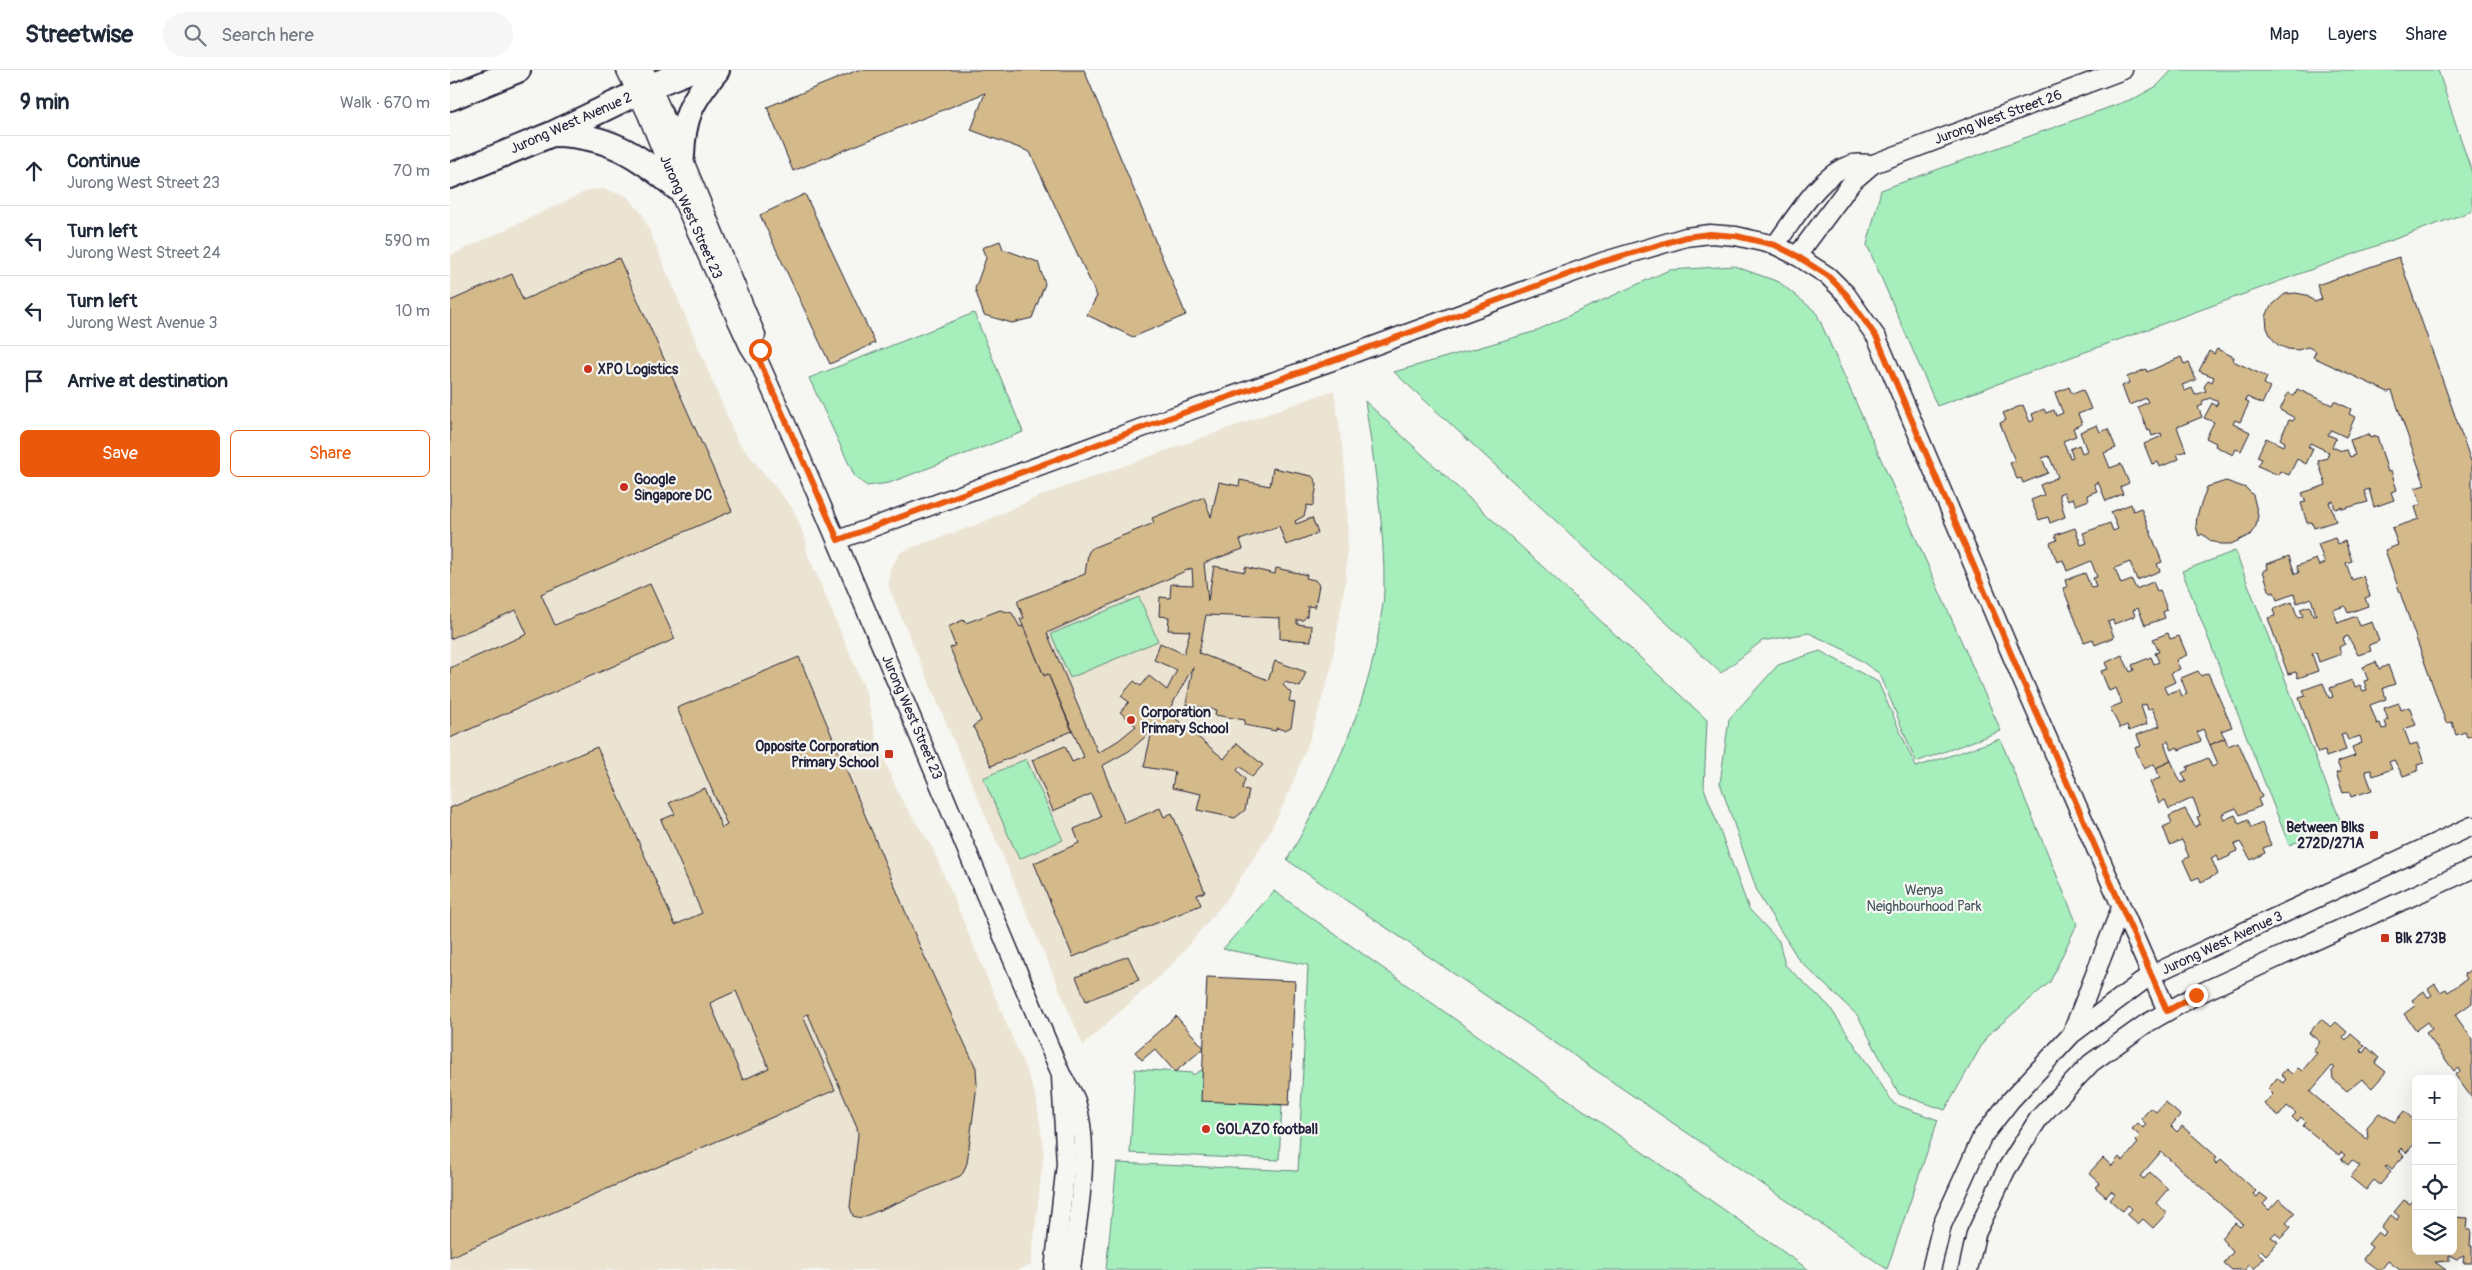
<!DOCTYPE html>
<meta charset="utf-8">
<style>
body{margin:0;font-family:Pangolin,sans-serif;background:#f6f6f7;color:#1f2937}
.controls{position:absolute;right:15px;bottom:15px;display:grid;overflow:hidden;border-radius:8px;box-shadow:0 5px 20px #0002}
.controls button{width:45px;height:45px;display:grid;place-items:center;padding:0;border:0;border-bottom:1px solid #e0e1e3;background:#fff;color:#1f2937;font:25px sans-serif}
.stop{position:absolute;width:15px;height:15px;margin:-11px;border:4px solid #ea580c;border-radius:50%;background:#fff}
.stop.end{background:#ea580c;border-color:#fff;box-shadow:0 1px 5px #0008}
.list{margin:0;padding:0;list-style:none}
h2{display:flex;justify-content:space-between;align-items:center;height:65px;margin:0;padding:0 20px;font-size:21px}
h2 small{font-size:16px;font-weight:400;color:#747a83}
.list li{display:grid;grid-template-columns:32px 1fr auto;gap:15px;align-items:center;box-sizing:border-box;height:70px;padding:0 20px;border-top:1px solid #e0e1e3}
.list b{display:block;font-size:19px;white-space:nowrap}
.list p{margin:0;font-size:16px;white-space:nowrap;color:#747a83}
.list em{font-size:16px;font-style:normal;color:#747a83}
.actions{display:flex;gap:10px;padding:15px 20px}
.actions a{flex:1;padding:11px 0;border:1px solid #ea580c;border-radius:8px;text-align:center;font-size:18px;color:#ea580c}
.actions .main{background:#ea580c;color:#fff}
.icon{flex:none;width:28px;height:28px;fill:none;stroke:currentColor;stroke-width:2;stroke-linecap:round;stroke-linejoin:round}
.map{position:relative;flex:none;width:2022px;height:1200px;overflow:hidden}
header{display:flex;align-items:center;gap:30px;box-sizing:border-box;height:70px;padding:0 25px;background:#fff;border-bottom:1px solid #e0e1e3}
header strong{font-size:24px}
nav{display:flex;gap:28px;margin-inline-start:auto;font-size:18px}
.search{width:350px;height:45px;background:#f6f6f7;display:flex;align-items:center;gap:12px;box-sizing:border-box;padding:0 18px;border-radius:28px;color:#747a83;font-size:19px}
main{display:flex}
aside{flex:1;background:#fff}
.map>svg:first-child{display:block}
</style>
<header>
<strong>Streetwise</strong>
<div class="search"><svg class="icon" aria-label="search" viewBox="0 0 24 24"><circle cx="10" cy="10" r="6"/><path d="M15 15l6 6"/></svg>Search here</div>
<nav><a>Map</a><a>Layers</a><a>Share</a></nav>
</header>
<main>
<aside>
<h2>9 min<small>Walk · 670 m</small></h2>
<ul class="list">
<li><svg class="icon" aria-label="ahead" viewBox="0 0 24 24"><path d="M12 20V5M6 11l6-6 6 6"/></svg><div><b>Continue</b><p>Jurong West Street 23</p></div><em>70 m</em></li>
<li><svg class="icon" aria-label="left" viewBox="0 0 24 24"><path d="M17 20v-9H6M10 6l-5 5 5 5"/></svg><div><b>Turn left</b><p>Jurong West Street 24</p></div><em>590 m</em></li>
<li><svg class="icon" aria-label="left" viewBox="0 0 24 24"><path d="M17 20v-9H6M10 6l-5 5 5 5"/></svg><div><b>Turn left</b><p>Jurong West Avenue 3</p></div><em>10 m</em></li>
<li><svg class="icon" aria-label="arrive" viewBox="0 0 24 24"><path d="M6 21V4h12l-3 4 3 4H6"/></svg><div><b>Arrive at destination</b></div></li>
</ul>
<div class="actions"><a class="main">Save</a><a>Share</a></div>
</aside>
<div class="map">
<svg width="2022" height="1200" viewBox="0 0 2022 1200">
<rect width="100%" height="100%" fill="#f6f6f2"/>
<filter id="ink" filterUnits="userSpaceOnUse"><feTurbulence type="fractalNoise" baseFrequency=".02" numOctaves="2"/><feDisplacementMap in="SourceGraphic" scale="10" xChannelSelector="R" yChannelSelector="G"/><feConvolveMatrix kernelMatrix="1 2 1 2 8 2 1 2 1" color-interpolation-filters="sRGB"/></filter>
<g filter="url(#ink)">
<g fill="#ece4d3">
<polygon points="153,119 177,126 193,145 287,370 343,439 357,473 356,480 416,622 427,672 450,727 482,777 579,1007 586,1027 594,1081 581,1195 569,1200 0,1200 0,186 139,120"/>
<polygon points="884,320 895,397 898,455 896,507 881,599 859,671 835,732 817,767 777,829 721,896 633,975 439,518 440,499 451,482 461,478 531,453 590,426"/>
</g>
<g fill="#a6eebc" stroke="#64887c">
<polygon points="1722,0 1988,0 2022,103 2022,141 1487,336 1417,175 1431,120 1685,28 1707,16"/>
<polygon points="1284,196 1329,212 1366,242 1551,661 1466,692 1430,604 1395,580 1359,563 1312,571 1271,603 944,302 1083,262 1219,200"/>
<polygon points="524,243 573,362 439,413 417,416 405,407 359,308"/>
<path d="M915 331 1257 650 1254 718 1299 839 1329 871 1335 895 1379 936 1444 1034 1488 1050 1437 1199 837 790C879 717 917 638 930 554 931 543 934 532 934 520 935 457 924 394 915 331Z"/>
<polygon points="1785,481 1892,755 1839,775 1732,501"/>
<polygon points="689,527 708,571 620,608 601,564"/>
<polygon points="1370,581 1428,612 1466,697 1550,669 1627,854 1600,912 1537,966 1495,1040 1449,1024 1408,946 1349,890 1308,824 1270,713 1279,649 1328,595"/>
<polygon points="576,689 613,770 569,789 533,708"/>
<polygon points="824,821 1359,1200 656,1200 667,1093 848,1101 858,895 773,879"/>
<polygon points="760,995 816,1026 816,1034 832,1035 829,1090 680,1083 685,999 742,1003 743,1005"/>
</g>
<g fill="#d4ba8a" stroke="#22223b" fill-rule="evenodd">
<polygon points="408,0 634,0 736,245 683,267 637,245 647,226 580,82 521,60 535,23 343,101 317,37"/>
<polygon points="355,124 425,273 380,294 310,145"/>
<polygon points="550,171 553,179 588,192 595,214 582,248 562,253 534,245 525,219 536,188 532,178"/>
<polygon points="1949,187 2022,394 2022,666 2017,667 2015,662 2006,665 2002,652 1996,653 1935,480 1948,475 1942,458 1969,449 1965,437 1971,434 1965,418 1975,415 1942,321 1938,322 1863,287 1866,281 1858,277 1848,280 1838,279 1828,275 1821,267 1817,258 1816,247 1820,237 1835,224 1846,223 1856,225 1865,232 1872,229 1867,215"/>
<polygon points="169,188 282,441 91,524 105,555 200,514 225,569 0,668 0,598 77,564 66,540 0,569 0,231 62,204 73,230"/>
<polygon points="1767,279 1784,287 1783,291 1817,307 1814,314 1820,317 1812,334 1797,327 1795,331 1799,333 1790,352 1785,350 1783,354 1800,362 1791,381 1786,379 1783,385 1765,376 1766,373 1756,368 1764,352 1754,348 1762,333 1766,336 1768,332 1760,328 1752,331 1753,335 1748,337 1752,347 1727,357 1736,381 1727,384 1729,389 1710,397 1708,392 1702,394 1694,374 1712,366 1711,363 1702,366 1700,360 1698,361 1688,337 1698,332 1696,328 1679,335 1672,316 1679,313 1677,307 1696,299 1697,302 1731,287 1734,294 1739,292 1746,310 1732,315 1735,321 1742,318 1745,325 1756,321 1754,317 1758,310 1762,312 1764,307 1749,301 1759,281 1764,284"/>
<polygon points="1619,317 1622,324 1633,320 1641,339 1628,344 1632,354 1623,358 1626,366 1613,371 1620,388 1623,387 1620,379 1629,375 1632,383 1637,381 1630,362 1647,355 1650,362 1658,359 1666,378 1654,383 1660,398 1671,394 1679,413 1670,417 1673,424 1656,431 1648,412 1644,414 1647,421 1637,425 1639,430 1626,435 1623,428 1617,430 1614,422 1609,424 1615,447 1600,453 1598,447 1589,450 1581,430 1594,425 1590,415 1608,407 1599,386 1592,388 1598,403 1573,413 1571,408 1567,409 1560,393 1565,391 1550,353 1556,350 1553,343 1573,335 1580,352 1584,350 1582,344 1594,339 1596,343 1604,340 1606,346 1613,343 1605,323"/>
<polygon points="1847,319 1882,335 1884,331 1901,339 1899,344 1905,347 1896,367 1881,360 1878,365 1886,368 1882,377 1892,381 1897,380 1900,387 1905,385 1900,370 1919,364 1920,368 1927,366 1938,402 1941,401 1947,420 1941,422 1944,430 1924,437 1919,419 1914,421 1918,432 1892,439 1892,437 1885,439 1883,431 1879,432 1886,451 1864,458 1862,452 1857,453 1851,433 1856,432 1852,423 1876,415 1868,391 1877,388 1879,382 1860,373 1858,377 1863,379 1856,394 1847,389 1839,405 1830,401 1828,405 1808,396 1812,389 1807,387 1816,368 1833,376 1835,372 1830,369 1839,350 1843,351 1845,348 1830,340 1838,323 1844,326"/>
<path d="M823 398 862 406 865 410 867 415 863 436 857 435 854 446 845 451 846 454 862 448 868 463 836 475 829 456 790 470 793 479 754 493 758 531 764 496 795 502V497L825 504 826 498 857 505 856 508 865 510 869 515 865 537 858 536 857 546 853 550H847V554L862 556 861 571 830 569V548L756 545 749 583 818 610 825 591 856 602 850 617 835 612 833 615 841 623 839 631 845 633 841 657 835 660 826 658V661L794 655 795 650 765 645 766 640 736 634 743 597 718 642 774 689 787 673 813 695 802 707 790 696 787 700 795 709 792 719 799 720 795 740 785 748 747 740 751 724 722 718 725 702 694 697 702 661 679 681 652 696 675 753 710 738 714 747 722 743 755 822 747 825 751 835 623 887 584 793 629 773 624 759 651 747 641 724 603 741 582 690 615 676 622 692 634 687 598 604 594 606 570 549 574 548 567 531 635 504 638 483 642 478 704 453 702 448 754 427 761 447 769 412 789 416 790 410 820 416ZM742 498 743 515 721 514 720 528 710 527 709 546 719 547 718 560 740 561 734 584 710 573 704 590 727 600 717 620 699 606 691 616 684 611 671 626 679 632 670 642 686 656 669 670 648 683 597 563Z"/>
<polygon points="1776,411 1796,418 1803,425 1808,445 1806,456 1800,465 1781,474 1771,474 1761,471 1752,464 1749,466 1746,456 1747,446 1757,417"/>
<polygon points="1681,434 1683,441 1691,438 1712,492 1707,494 1710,501 1687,510 1680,492 1665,498 1671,514 1682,510 1686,519 1703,512 1707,521 1710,520 1717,540 1713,542 1715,548 1695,555 1688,538 1683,540 1685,546 1664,554 1663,550 1658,552 1664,567 1645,575 1643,569 1634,572 1613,518 1617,517 1615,510 1635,503 1641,518 1646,517 1643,508 1647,507 1641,491 1617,501 1613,490 1607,492 1600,473 1607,470 1605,465 1625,458 1631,475 1637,473 1633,463 1660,453 1663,461 1668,459 1661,442"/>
<polygon points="1885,468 1888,474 1895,471 1902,491 1896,493 1902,510 1913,506 1920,526 1915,528 1918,536 1898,543 1895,536 1883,540 1888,553 1906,546 1910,556 1922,552 1929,571 1919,575 1921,581 1908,585 1898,566 1893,568 1895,574 1889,577 1891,584 1869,592 1866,582 1862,584 1868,601 1848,608 1846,602 1838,604 1818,548 1825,546 1823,539 1842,532 1848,548 1853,546 1850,539 1860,536 1863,546 1866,545 1861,528 1847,533 1844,524 1827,530 1824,522 1820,523 1813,501 1818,499 1817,494 1839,486 1845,504 1849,503 1847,496 1866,489 1869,496 1875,493 1868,474"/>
<polygon points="550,540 562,543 570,557 573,556 594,606 598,604 622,661 541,696 523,656 531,651 500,578 505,575 498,557 513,550 516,553"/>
<polygon points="1718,563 1720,569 1729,566 1737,585 1726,590 1730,599 1721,603 1725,612 1714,617 1717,624 1729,619 1732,626 1737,624 1731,608 1748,601 1751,606 1758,603 1782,657 1771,661 1775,668 1760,675 1753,659 1747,662 1751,671 1729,680 1727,677 1722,680 1718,671 1714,673 1721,691 1706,698 1704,694 1694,699 1685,678 1691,676 1687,665 1710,656 1702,638 1698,640 1696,634 1691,636 1697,654 1679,661 1677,655 1670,658 1660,638 1672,633 1666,618 1659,621 1651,601 1658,599 1655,593 1672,585 1680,602 1684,600 1682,595 1701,587 1704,594 1709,592 1705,583 1709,582 1703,569"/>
<path d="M349 587 471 879 526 998 527 1015 517 1093 513 1103 510 1106 411 1148 403 1146 400 1137 408 1064 407 1057 358 944 353 946 385 1020 0 1187V738L147 677 225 855 252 843 211 750 225 744 219 733 255 718 272 758 277 755 227 638ZM286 921 319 998 293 1010 260 933Z"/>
<polygon points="1926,592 1929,599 1938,595 1945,614 1933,618 1936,629 1920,635 1927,654 1930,653 1932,659 1937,658 1935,651 1938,650 1934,638 1949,633 1951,640 1959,637 1966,655 1954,659 1960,675 1967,673 1974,693 1967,695 1968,701 1953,706 1944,690 1939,692 1942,699 1923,706 1921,700 1915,701 1922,720 1901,727 1899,721 1893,723 1886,703 1891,702 1887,692 1905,686 1902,677 1912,673 1910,666 1898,670 1895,663 1891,664 1896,680 1876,687 1875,681 1868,683 1849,628 1856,626 1853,620 1873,613 1879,628 1883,627 1880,618 1902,610 1905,617 1910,615 1913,621 1917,620 1914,611 1918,610 1913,597"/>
<polygon points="1775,668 1778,676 1788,672 1812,727 1808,729 1811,736 1790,745 1786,738 1772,744 1774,750 1785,745 1789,754 1798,750 1801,758 1812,753 1821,775 1813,778 1815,783 1801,790 1790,772 1784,775 1787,781 1780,784 1780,786 1769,791 1767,785 1761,788 1768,804 1751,812 1749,807 1742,810 1733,790 1739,787 1732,770 1720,775 1713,757 1722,753 1719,746 1735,739 1745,757 1750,754 1747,747 1750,746 1743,728 1719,739 1715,730 1709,733 1700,712 1710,708 1706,698 1721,691 1731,713 1736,711 1732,703 1738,700 1737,697 1758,688 1762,697 1768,694 1760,675"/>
<polygon points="678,886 689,910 636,931 626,907"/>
<polygon points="2022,899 2022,933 2005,945 2022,969 2022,1028 2005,1005 2010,1002 2008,998 2004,1001 1976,963 1982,959 1977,952 1966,960 1954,944 1966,935 1962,930 1974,921 1978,928 1982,925 1978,919 1985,914 1990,922 1996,919 1998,922 2017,909 2014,904"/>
<polygon points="757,907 845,911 839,1035 751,1031"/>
<polygon points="726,946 754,978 725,1002 705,979 692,990 685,982"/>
<polygon points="1871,949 1881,957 1886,952 1897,962 1893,967 1896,970 1901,964 1915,976 1910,980 1913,983 1917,977 1929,988 1925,993 1936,1002 1922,1018 1912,1009 1897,1021 1883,1009 1882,1001 1885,998 1882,996 1860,1022 1918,1070 1917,1057 1929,1043 1945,1052 1954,1041 1966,1052 1966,1061 1962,1066 1966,1072 1956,1083 1951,1078 1949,1081 1954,1086 1942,1099 1937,1095 1935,1097 1941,1102 1930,1115 1924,1110 1916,1120 1900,1107 1910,1096 1902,1090 1898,1095 1891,1089 1895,1085 1891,1082 1889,1085 1853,1056 1856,1052 1851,1047 1847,1052 1842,1047 1846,1043 1837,1036 1829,1046 1814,1034 1823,1024 1818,1019 1827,1008 1833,1013 1836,1009 1831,1005 1836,999 1842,1004 1848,998 1852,1001 1867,983 1863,980 1870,972 1859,963"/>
<polygon points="1715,1032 1730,1045 1721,1056 1727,1062 1732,1056 1767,1087 1764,1091 1767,1094 1771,1089 1806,1121 1803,1124 1807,1127 1810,1123 1818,1129 1813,1134 1819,1140 1829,1129 1845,1143 1836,1153 1841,1157 1831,1168 1825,1163 1821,1167 1828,1172 1816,1185 1811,1180 1808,1183 1814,1188 1804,1199 1799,1195 1795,1200 1782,1200 1774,1193 1783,1182 1771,1168 1785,1153 1790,1157 1793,1154 1711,1082 1690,1106 1694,1109 1700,1102 1718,1119 1706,1133 1717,1143 1703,1158 1693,1149 1688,1154 1677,1144 1682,1139 1678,1135 1673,1141 1670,1139 1660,1130 1665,1124 1661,1121 1656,1127 1645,1117 1650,1113 1639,1103 1653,1088 1662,1096 1669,1087 1673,1091 1688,1073 1685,1071 1690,1066 1682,1059 1688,1053 1693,1058 1696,1054 1691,1049 1696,1043 1701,1038 1706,1042"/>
<polygon points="1966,1127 1966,1181 2003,1181 2003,1147 2018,1148 2017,1160 2021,1160 2020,1176 2022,1176 2022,1193 2013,1193 2014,1186 2007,1189 1999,1185 1999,1191 1985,1192 1996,1200 1950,1200 1938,1191 1931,1200 1928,1200 1913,1189 1922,1177 1918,1174 1928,1162 1933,1166 1936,1163 1931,1158 1941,1145 1947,1150 1949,1146 1944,1142 1954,1130 1960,1134"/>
</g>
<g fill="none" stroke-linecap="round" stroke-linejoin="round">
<defs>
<g id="minor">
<path d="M176 0 197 44 227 118 262 196 299 276 309 292C414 528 510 767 611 1004 616 1013 623 1022 626 1031 642 1085 627 1146 621 1200"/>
<polyline points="194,0 232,86 306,265"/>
<path d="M1325 175C1345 149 1370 103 1403 94 1409 93 1417 94 1423 94L1673 0"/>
<polyline points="1347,186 1402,112 1423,94"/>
<polyline points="388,470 716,349 888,289 1152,192 1236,167 1260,164 1286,166 1325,175 1347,186 1378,206 1396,224 1427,268 1573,612 1717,941"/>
<polyline points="1622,963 1671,838"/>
<polyline points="604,1200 616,1094 611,1007"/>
<polyline points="1481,1200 1492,1155 1532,1067 1560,1031 1622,964 1701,905 2022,756"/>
<polyline points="1518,1200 1526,1164 1556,1100 1589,1048 1641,993 1694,955 1746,925 2022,799"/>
</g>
<g id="secondary">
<polyline points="0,28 68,0"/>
<path d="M104 64C157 65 187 84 227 118"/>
<path d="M232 86C233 46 242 30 267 0"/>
<polyline points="0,106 102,64 201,16 241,0"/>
</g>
</defs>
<use href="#minor" stroke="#22223b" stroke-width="21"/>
<use href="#secondary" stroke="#22223b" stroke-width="28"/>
<use href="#minor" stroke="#f6f6f2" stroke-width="18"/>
<use href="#secondary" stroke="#f6f6f2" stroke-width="24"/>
</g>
</g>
<g fill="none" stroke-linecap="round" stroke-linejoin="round" filter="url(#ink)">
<polyline stroke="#ea580c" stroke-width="6" points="310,280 310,292 388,470 716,349 901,284 1152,192 1236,167 1260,164 1286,166 1325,175 1347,186 1378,206 1396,224 1427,268 1573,612 1717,941 1746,925"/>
</g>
<g fill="#c8321e" stroke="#f6f6f2" stroke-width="2">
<circle cx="138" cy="299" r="5"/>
<circle cx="174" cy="417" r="5"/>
<circle cx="681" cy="650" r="5"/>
<rect x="434" y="679" width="10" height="10" rx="2.5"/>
<rect x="1919" y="760" width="10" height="10" rx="2.5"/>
<rect x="1930" y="863" width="10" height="10" rx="2.5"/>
<circle cx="756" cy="1059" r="5"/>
</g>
<g text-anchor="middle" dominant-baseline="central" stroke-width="4.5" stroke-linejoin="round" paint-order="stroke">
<g font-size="14" fill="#22223b" stroke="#f6f6f2">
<text transform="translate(1548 47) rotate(-20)">Jurong West Street 26</text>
<text transform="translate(121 53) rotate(-24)">Jurong West Avenue 2</text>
<text transform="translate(241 147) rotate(66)">Jurong West Street 23</text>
<text transform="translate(462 647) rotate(67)">Jurong West Street 23</text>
<text transform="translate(1772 873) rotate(-25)">Jurong West Avenue 3</text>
</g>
<g font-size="14" font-weight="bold" fill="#22223b" stroke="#f6f6f2" text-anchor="start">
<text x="148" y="299">XPO Logistics</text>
<text x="184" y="409">Google<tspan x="184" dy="16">Singapore DC</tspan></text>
<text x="691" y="642">Corporation<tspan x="691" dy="16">Primary School</tspan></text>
<text x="429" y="676" text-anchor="end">Opposite Corporation<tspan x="429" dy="16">Primary School</tspan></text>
<text x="1914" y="757" text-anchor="end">Between Blks<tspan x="1914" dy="16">272D/271A</tspan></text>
<text x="1945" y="868">Blk 273B</text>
<text x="766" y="1059">GOLAZO football</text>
</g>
<g font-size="14" fill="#43555b" stroke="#f6f6f2">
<text x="1474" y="820">Wenya<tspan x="1474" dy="16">Neighbourhood Park</tspan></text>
</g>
</g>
</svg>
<div class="controls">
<button>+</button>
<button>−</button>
<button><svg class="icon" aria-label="locate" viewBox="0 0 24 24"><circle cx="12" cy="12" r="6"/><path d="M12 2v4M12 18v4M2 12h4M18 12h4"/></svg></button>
<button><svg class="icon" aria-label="layers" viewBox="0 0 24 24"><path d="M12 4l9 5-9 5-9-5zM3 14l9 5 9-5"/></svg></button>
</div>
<div class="stop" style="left:310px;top:280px"></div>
<div class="stop end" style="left:1746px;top:925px"></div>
</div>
</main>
